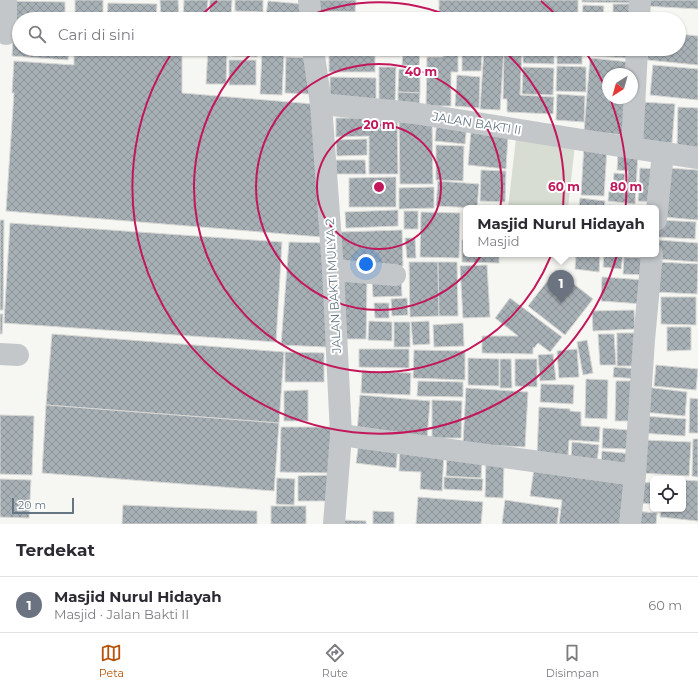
<!DOCTYPE html>
<html lang="id">
<meta charset="utf-8">
<style>
body{margin:0;font-family:Montserrat,sans-serif;background:#f7f7f7;color:#2b2b33}
.controls{position:absolute;right:12px;bottom:12px;display:grid;overflow:hidden;border-radius:6px;box-shadow:0 1px 3px #0004}
.controls button{width:36px;height:36px;display:grid;place-items:center;padding:0;border:0;border-bottom:1px solid #e1e1e2;background:#fff;color:#2b2b33;font:20px sans-serif}
.compass{position:absolute;left:602px;top:68px;width:36px;height:36px;border-radius:50%;background:#fff;box-shadow:0 1px 3px #0004;rotate:217deg}
.scale{position:absolute;left:12px;bottom:10px;width:62px;box-sizing:border-box;padding-left:4px;border:2px solid #647683;border-top:0;font-size:11px;line-height:14px;white-space:nowrap;color:#647683;-webkit-text-stroke:3px #fff;paint-order:stroke}
.you{position:absolute;left:366px;top:264px;width:14px;height:14px;margin:-10px;border:3px solid #fff;border-radius:50%;background:#1a73e8;box-shadow:0 0 0 6px #1a73e833}
.badge{display:grid;place-items:center;width:26px;height:26px;border-radius:50%;background:#b45309;color:#fff;font-size:13px;font-weight:700}
.pin{position:absolute;translate:-50% -33px;filter:drop-shadow(0 1px 2px #0008)}
.pin::after{content:'';position:absolute;top:21px;width:14px;height:12px;background:inherit;clip-path:polygon(0 0,100% 0,50% 100%)}
.popup{position:absolute;left:463px;top:205px;width:196px;height:52px;box-sizing:border-box;display:grid;place-content:center;border-radius:6px;background:#fff;filter:drop-shadow(0 1px 3px #0005);font-size:13px;white-space:nowrap;color:#7c7c81}
.popup b{font-size:15px;color:#2b2b33}
.popup::after{content:'';position:absolute;left:50%;top:100%;margin-left:-8px;border:8px solid transparent;border-top-color:#fff}
.list{margin:0;padding:0;list-style:none}
h2{display:flex;justify-content:space-between;align-items:center;height:52px;margin:0;padding:0 16px;font-size:17px}
h2 small{font-size:13px;font-weight:400;color:#7c7c81}
.list li{display:grid;grid-template-columns:26px 1fr auto;gap:12px;align-items:center;box-sizing:border-box;height:56px;padding:0 16px;border-top:1px solid #e1e1e2}
.list b{display:block;font-size:15px;white-space:nowrap}
.list p{margin:0;font-size:13px;white-space:nowrap;color:#7c7c81}
.list em{font-size:13px;font-style:normal;color:#7c7c81}
.icon{flex:none;width:22px;height:22px;fill:none;stroke:currentColor;stroke-width:2;stroke-linecap:round;stroke-linejoin:round}
.map{position:relative;flex:none;width:698px;height:524px;overflow:hidden}
.search{position:absolute;background:#fff;box-shadow:0 1px 3px #0004;left:12px;right:12px;top:12px;height:44px;display:flex;align-items:center;gap:10px;box-sizing:border-box;padding:0 14px;border-radius:22px;color:#7c7c81;font-size:15px}
.sheet{height:108px;background:#fff}
nav{display:flex;justify-content:space-around;align-items:center;box-sizing:border-box;height:56px;border-top:1px solid #e1e1e2;background:#fff;font-size:11px;color:#7c7c81}
nav a{display:grid;justify-items:center;gap:2px}
nav .on{color:#b45309}
.map>svg:first-child{display:block}
</style>
<div class="map">
<svg width="698" height="524" viewBox="0 0 698 524">
<defs>
<pattern id="building-cross-hatch" width="8" height="8" patternUnits="userSpaceOnUse"><rect width="8" height="8" fill="#a7b0b5"/><path d="M0 0l8 8M0 8l8-8" fill="none" stroke="#8c9499"/></pattern>
</defs>
<rect width="100%" height="100%" fill="#f6f6f2"/>
<polygon fill="#d7ddd3" points="517,130 576,136 568,208 508,208"/>
<g fill="url(#building-cross-hatch)" stroke="#d7d7d4">
<polygon points="75,0 103,0 103,14 75,15"/>
<polygon points="160,0 178,0 179,19 161,19"/>
<polygon points="184,0 208,0 206,19 183,19"/>
<polygon points="210,0 232,0 231,19 209,19"/>
<polygon points="235,0 263,0 263,12 235,11"/>
<polygon points="314,0 356,0 355,12 314,11"/>
<rect x="439" y="0" width="139" height="19"/>
<polygon points="582,0 635,0 635,3 582,2"/>
<polygon points="646,0 698,0 698,9 645,6"/>
<polygon points="9,1 65,2 65,19 19,19 19,35 9,35"/>
<polygon points="268,1 303,4 302,18 266,15"/>
<polygon points="108,3 157,4 156,19 107,19"/>
<rect x="613" y="4" width="18" height="15"/>
<polygon points="583,5 604,6 603,19 582,19"/>
<polygon points="234,15 259,17 259,19 234,19"/>
<polygon points="316,16 374,18 374,19 316,19"/>
<polygon points="679,34 698,36 698,65 647,60 648,49 679,49"/>
<polygon points="13,38 19,39 19,49 69,49 68,60 12,56"/>
<polygon points="74,49 182,49 182,93 313,104 322,237 6,211 14,93 12,93 14,61 74,65"/>
<polygon points="208,49 227,49 226,84 206,84"/>
<polygon points="232,49 257,49 257,57 232,56"/>
<polygon points="284,49 309,49 309,51 284,50"/>
<rect x="329" y="49" width="46" height="23"/>
<rect x="381" y="49" width="18" height="7"/>
<polygon points="403,49 420,49 419,66 402,65"/>
<rect x="422" y="49" width="10" height="3"/>
<polygon points="484,49 504,49 500,110 480,109"/>
<polygon points="504,49 522,49 520,95 554,97 553,114 507,112 507,99 503,99"/>
<polygon points="523,49 554,49 554,64 523,63"/>
<rect x="557" y="49" width="25" height="15"/>
<polygon points="593,49 628,49 627,58 593,56"/>
<polygon points="443,51 458,51 458,72 451,72 451,106 426,106 427,57 443,57"/>
<polygon points="262,53 284,54 282,95 260,94"/>
<polygon points="462,53 482,53 481,71 462,71"/>
<polygon points="286,57 312,58 310,94 285,93"/>
<polygon points="590,58 630,62 629,74 608,74 608,98 627,98 623,135 584,131"/>
<rect x="229" y="60" width="27" height="25"/>
<polygon points="653,65 698,69 698,100 650,95"/>
<polygon points="557,66 586,67 586,92 556,91"/>
<polygon points="379,67 396,67 395,103 379,103"/>
<polygon points="523,67 554,68 553,95 522,94"/>
<polygon points="399,69 420,70 420,93 398,92"/>
<polygon points="457,75 480,77 479,108 455,106"/>
<polygon points="330,77 376,78 376,101 330,101"/>
<polygon points="398,92 420,93 419,106 398,106"/>
<polygon points="557,94 585,96 584,122 556,120"/>
<polygon points="642,102 675,104 672,143 639,141"/>
<polygon points="678,107 698,108 698,151 677,150"/>
<polygon points="336,118 375,118 375,121 397,120 398,174 369,174 369,136 336,137"/>
<polygon points="399,119 432,119 433,184 400,184"/>
<polygon points="437,120 467,123 465,144 435,141"/>
<polygon points="471,132 508,136 506,169 468,165"/>
<polygon points="367,139 367,155 337,156 336,140"/>
<polygon points="436,145 464,146 463,181 436,180"/>
<polygon points="584,146 607,148 604,196 581,195"/>
<polygon points="638,153 635,204 608,201 609,191 627,193 628,171 617,170 618,154"/>
<polygon points="336,160 365,160 366,174 336,174"/>
<polygon points="640,168 657,169 655,202 638,201"/>
<polygon points="667,168 698,170 698,220 663,217"/>
<polygon points="481,170 506,171 505,202 480,201"/>
<polygon points="614,173 625,174 624,190 613,189"/>
<polygon points="396,177 396,207 349,207 349,178"/>
<polygon points="438,181 479,184 477,208 436,206"/>
<polygon points="434,187 434,208 399,209 399,188"/>
<polygon points="580,198 605,201 604,208 579,208"/>
<polygon points="609,205 627,207 627,208 608,208"/>
<polygon points="398,210 398,226 346,228 345,212"/>
<rect x="404" y="211" width="14" height="18"/>
<polygon points="421,212 460,213 459,258 420,257"/>
<polygon points="0,220 4,220 3,310 0,310"/>
<polygon points="659,220 696,222 695,239 658,237"/>
<polygon points="10,223 282,242 276,342 4,323"/>
<polygon points="402,230 403,266 342,268 341,232"/>
<polygon points="405,238 415,238 416,258 407,258"/>
<polygon points="462,240 466,240 466,254 499,254 499,263 462,262"/>
<polygon points="659,240 698,243 698,262 658,259"/>
<polygon points="289,242 326,243 327,347 281,345"/>
<polygon points="576,254 600,254 599,272 575,269"/>
<polygon points="604,254 623,254 621,269 603,267"/>
<polygon points="624,257 647,258 646,275 623,274"/>
<polygon points="409,262 438,262 439,316 410,317"/>
<polygon points="438,262 457,262 458,316 439,316"/>
<polygon points="657,262 698,264 697,294 656,292"/>
<polygon points="487,265 490,317 463,318 460,266"/>
<polygon points="556,270 593,299 565,335 528,306"/>
<polygon points="341,274 367,275 366,339 340,339"/>
<polygon points="401,276 402,296 373,297 372,277"/>
<polygon points="602,277 645,280 643,304 601,301"/>
<polygon points="661,297 696,297 696,325 661,324"/>
<polygon points="407,298 408,315 392,316 391,299"/>
<polygon points="510,298 562,337 550,352 538,343 534,348 533,347 533,354 482,353 482,336 518,336 495,318"/>
<polygon points="374,303 389,303 389,318 375,318"/>
<polygon points="634,310 635,329 593,331 592,311"/>
<polygon points="0,314 3,314 2,334 0,334"/>
<polygon points="369,321 392,322 392,341 368,340"/>
<polygon points="429,321 430,344 413,345 411,322"/>
<rect x="394" y="322" width="16" height="25"/>
<polygon points="463,323 464,346 434,347 433,325"/>
<polygon points="667,327 691,327 691,350 667,351"/>
<rect x="617" y="333" width="18" height="33"/>
<polygon points="52,334 284,352 279,423 46,405"/>
<polygon points="598,334 614,334 616,365 600,365"/>
<polygon points="587,340 593,373 583,375 577,342"/>
<polygon points="359,349 409,349 409,368 359,367"/>
<polygon points="577,349 579,377 559,378 557,351"/>
<polygon points="414,350 465,351 465,380 413,378"/>
<polygon points="285,352 324,353 324,382 285,382"/>
<polygon points="553,354 556,380 540,381 538,355"/>
<polygon points="468,358 499,359 499,386 468,385"/>
<polygon points="500,359 511,359 512,388 500,388"/>
<polygon points="515,359 537,359 537,387 515,386"/>
<polygon points="656,365 698,369 696,390 654,386"/>
<polygon points="614,367 639,369 639,379 613,377"/>
<polygon points="362,371 411,373 410,395 361,393"/>
<polygon points="586,379 608,380 607,419 585,418"/>
<polygon points="418,381 463,382 463,397 417,396"/>
<polygon points="616,381 636,381 635,421 615,421"/>
<polygon points="541,384 574,385 573,404 540,402"/>
<polygon points="645,387 687,392 685,416 643,412"/>
<polygon points="466,388 528,392 525,447 463,444"/>
<polygon points="308,390 308,421 284,421 284,391"/>
<polygon points="360,395 430,401 427,439 357,433"/>
<polygon points="690,398 698,399 698,433 689,433"/>
<polygon points="432,400 462,401 461,438 432,438"/>
<polygon points="46,405 279,423 274,491 42,473"/>
<polygon points="539,407 570,409 570,411 581,412 581,426 600,427 599,442 569,440 568,457 537,455"/>
<polygon points="0,415 34,416 32,475 0,474"/>
<polygon points="643,416 686,419 685,436 642,433"/>
<polygon points="281,427 331,427 331,473 280,472"/>
<polygon points="603,428 628,430 627,449 602,448"/>
<polygon points="693,439 698,439 698,477 692,476"/>
<polygon points="643,440 691,442 689,476 642,473"/>
<polygon points="359,442 398,446 396,468 356,463"/>
<polygon points="572,442 599,445 597,462 571,459"/>
<polygon points="400,450 444,451 442,491 420,489 421,472 399,471"/>
<polygon points="602,451 633,454 632,467 601,464"/>
<polygon points="447,455 482,458 481,478 446,476"/>
<polygon points="486,461 504,462 503,498 485,497"/>
<polygon points="534,469 629,481 623,524 559,524 562,500 530,496"/>
<polygon points="333,475 333,501 298,501 298,476"/>
<polygon points="444,477 483,479 482,491 444,489"/>
<polygon points="277,478 295,479 294,505 276,504"/>
<polygon points="0,479 31,480 29,518 0,517"/>
<polygon points="683,480 698,481 698,521 660,517 661,509 683,509"/>
<polygon points="641,482 653,483 653,504 639,503"/>
<polygon points="418,497 483,502 481,524 416,524"/>
<polygon points="505,500 559,508 557,524 502,524"/>
<polygon points="123,505 257,511 257,524 122,524"/>
<rect x="271" y="506" width="35" height="18"/>
<polygon points="373,511 394,512 394,524 373,524"/>
<polygon points="634,511 657,513 656,524 633,524"/>
<polygon points="342,520 366,521 366,524 342,524"/>
</g>
<g fill="none" stroke-linecap="round" stroke-linejoin="round">
<g stroke="#c3c7ca" stroke-width="22">
<polyline points="309,0 311,19"/>
<polyline points="639,19 640,0"/>
<polyline points="6,34 6,0"/>
<polyline points="313,49 321,104 333,270 341,435 334,524"/>
<polyline points="321,104 414,113 632,148 698,158"/>
<polyline points="632,148 637,49"/>
<polyline points="656,220 663,153"/>
<polyline points="333,270 395,275"/>
<polyline points="0,354 18,355"/>
<polyline points="341,435 635,475"/>
<polyline points="630,524 635,475 644,340 652,254"/>
</g>
</g>
<g fill="none" stroke="#c2185b" stroke-width="2">
<circle cx="379" cy="187" r="62"/>
<circle cx="379" cy="187" r="123"/>
<path d="M302 19A185 185 0 0 1 456 19M503 50A185 185 0 1 1 255 50"/>
<path d="M198 19A247 247 0 0 1 217 1M541 1A247 247 0 0 1 560 19M585 51A247 247 0 0 1 607 92M610 98A247 247 0 1 1 173 51"/>
</g>
<g text-anchor="middle" dominant-baseline="central" stroke-width="4" stroke-linejoin="round" paint-order="stroke">
<g font-size="12" fill="#647683" stroke="#fff">
<text transform="translate(477 123) rotate(9)">JALAN BAKTI II</text>
<text transform="translate(333 286) rotate(-93)">JALAN BAKTI MULYA 2</text>
</g>
</g>
<circle cx="379" cy="187" r="6" fill="#c2185b" stroke="#fff" stroke-width="2"/>
<g font-size="12" text-anchor="middle" font-weight="bold" fill="#c2185b" stroke="#fff" stroke-width="4" stroke-linejoin="round" paint-order="stroke">
<text x="421" y="76">40 m</text>
<text x="379" y="129">20 m</text>
<text x="564" y="191">60 m</text>
<text x="626" y="191">80 m</text>
</g>
</svg>
<div class="controls">
<button><svg class="icon" aria-label="locate" viewBox="0 0 24 24"><circle cx="12" cy="12" r="6"/><path d="M12 2v4M12 18v4M2 12h4M18 12h4"/></svg></button>
</div>
<svg class="compass" viewBox="-18 -18 36 36"><path d="M0-13l5 13h-10z" fill="#e53935"/><path d="M0 13l5-13h-10z" fill="#7c7c81"/></svg>
<div class="scale">20 m</div>
<div class="you"></div>
<div class="pin badge" style="left:561px;top:303px;background:#6b7280">1</div>
<div class="popup"><b>Masjid Nurul Hidayah</b>Masjid</div>
<div class="search"><svg class="icon" aria-label="search" viewBox="0 0 24 24"><circle cx="10" cy="10" r="6"/><path d="M15 15l6 6"/></svg>Cari di sini</div>
</div>
<section class="sheet">
<h2>Terdekat<small></small></h2>
<ul class="list">
<li><span class="badge" style="background:#6b7280">1</span><div><b>Masjid Nurul Hidayah</b><p>Masjid · Jalan Bakti II</p></div><em>60 m</em></li>
</ul>
</section>
<nav>
<a class="on"><svg class="icon" aria-label="map" viewBox="0 0 24 24"><path d="M3 6l6-2 6 2 6-2v14l-6 2-6-2-6 2zM9 4v14M15 6v14"/></svg>Peta</a>
<a><svg class="icon" aria-label="directions" viewBox="0 0 24 24"><path d="M12 3l9 9-9 9-9-9zM9 14v-3h6M13 9l2 2-2 2"/></svg>Rute</a>
<a><svg class="icon" aria-label="saved" viewBox="0 0 24 24"><path d="M7 4h10v16l-5-4-5 4z"/></svg>Disimpan</a>
</nav>
